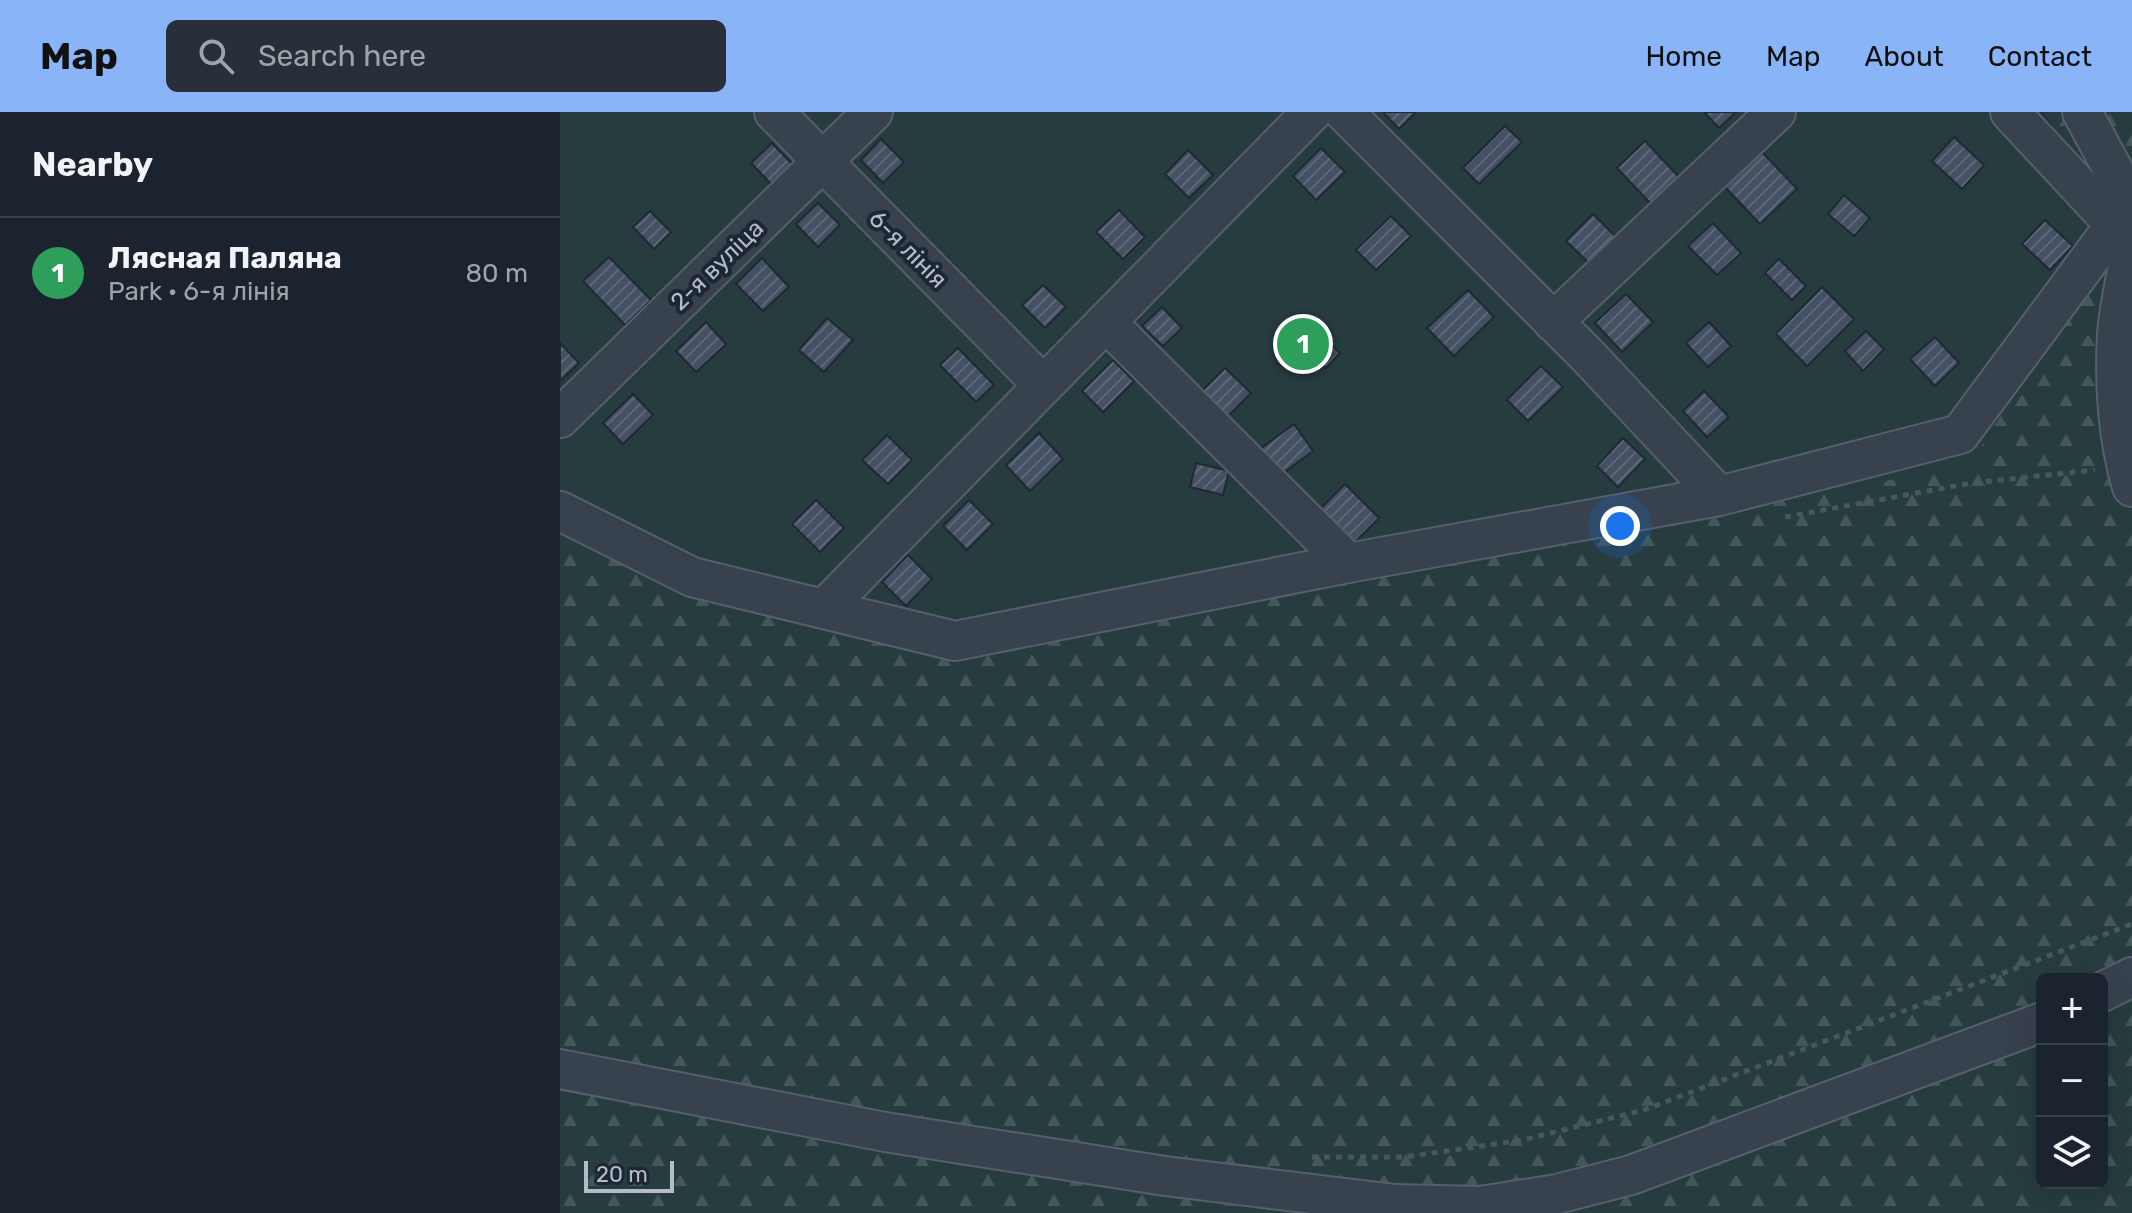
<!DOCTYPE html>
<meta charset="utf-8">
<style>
body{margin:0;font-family:Rubik,sans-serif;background:#282f3a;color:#f1f3f6}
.controls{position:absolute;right:24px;bottom:24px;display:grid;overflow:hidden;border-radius:12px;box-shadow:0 8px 32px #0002}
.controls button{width:72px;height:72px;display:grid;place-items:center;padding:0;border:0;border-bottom:2px solid #39404a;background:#1b232e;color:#f1f3f6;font:40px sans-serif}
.scale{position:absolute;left:24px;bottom:20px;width:90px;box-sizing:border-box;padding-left:8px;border:4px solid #b4bcc9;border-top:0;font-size:22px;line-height:28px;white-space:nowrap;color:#b4bcc9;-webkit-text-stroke:6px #1d2633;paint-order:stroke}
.you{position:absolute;left:1060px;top:414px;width:28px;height:28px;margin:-20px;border:6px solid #fff;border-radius:50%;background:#1a73e8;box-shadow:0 0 0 12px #1a73e833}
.badge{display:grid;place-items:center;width:52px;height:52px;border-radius:50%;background:#8ab4f8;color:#fff;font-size:26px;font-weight:700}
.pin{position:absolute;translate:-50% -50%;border:4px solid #fff;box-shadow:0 2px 8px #0006}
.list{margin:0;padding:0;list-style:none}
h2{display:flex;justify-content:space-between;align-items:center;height:104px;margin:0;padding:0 32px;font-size:34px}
h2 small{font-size:26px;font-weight:400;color:#a0a4aa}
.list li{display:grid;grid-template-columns:52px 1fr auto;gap:24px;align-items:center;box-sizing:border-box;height:112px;padding:0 32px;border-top:2px solid #39404a}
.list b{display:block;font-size:30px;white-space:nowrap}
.list p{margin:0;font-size:26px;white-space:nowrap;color:#a0a4aa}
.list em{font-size:26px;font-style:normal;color:#a0a4aa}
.icon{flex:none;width:44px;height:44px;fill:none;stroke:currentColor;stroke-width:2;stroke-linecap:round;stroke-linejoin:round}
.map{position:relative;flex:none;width:1572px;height:1101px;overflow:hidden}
header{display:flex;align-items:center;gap:48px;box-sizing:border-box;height:112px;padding:0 40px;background:#8ab4f8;color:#111}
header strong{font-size:38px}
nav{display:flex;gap:44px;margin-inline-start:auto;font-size:28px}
.search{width:560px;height:72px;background:#282f3a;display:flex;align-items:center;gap:20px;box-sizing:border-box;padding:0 28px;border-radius:12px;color:#a0a4aa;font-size:30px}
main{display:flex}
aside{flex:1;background:#1b232e}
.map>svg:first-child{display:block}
</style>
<header>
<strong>Map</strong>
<div class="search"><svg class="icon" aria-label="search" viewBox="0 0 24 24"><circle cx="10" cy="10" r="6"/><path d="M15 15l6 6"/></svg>Search here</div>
<nav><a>Home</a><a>Map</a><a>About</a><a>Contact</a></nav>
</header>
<main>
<aside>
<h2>Nearby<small></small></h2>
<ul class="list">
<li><span class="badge" style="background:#2e9e5b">1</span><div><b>Лясная Паляна</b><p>Park · 6-я лінія</p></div><em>80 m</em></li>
</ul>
</aside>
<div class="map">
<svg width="1572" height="1101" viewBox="0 0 1572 1101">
<defs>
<pattern id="forest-firs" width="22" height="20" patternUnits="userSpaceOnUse" patternTransform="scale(2)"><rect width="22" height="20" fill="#263c3f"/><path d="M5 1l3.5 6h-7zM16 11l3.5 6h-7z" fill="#435659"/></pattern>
<pattern id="building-hatch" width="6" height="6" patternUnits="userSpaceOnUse" patternTransform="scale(2)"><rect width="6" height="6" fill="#455162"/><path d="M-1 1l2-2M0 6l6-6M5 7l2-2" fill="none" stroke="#5d6877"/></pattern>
</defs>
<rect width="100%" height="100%" fill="#242f3e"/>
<path fill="url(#forest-firs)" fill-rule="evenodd" d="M1483 0H1572V1101H0V410L1561 111ZM1482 867H1542V1071H1482Z"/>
<polygon fill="#263c3f" points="0,0 1463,0 1561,111 1410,353 401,541 0,410"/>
<g fill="url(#building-hatch)" stroke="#1f2835" stroke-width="2">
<polygon points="823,0 856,0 839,17"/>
<polygon points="1144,0 1176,0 1159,16"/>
<polygon points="945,14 962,30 919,72 903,56"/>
<polygon points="1394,25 1424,53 1402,77 1372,49"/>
<polygon points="321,27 344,50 323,71 301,48"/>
<polygon points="1085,29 1119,65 1091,92 1057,56"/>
<polygon points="212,31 235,55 214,75 191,51"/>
<polygon points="761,36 785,60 756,88 733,64"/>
<polygon points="628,38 653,63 629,86 605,62"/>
<polygon points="1202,40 1237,77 1200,112 1165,75"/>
<polygon points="1284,83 1310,106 1294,124 1268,102"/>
<polygon points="258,91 280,113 258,135 236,112"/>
<polygon points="559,98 585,125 563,147 536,120"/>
<polygon points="90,99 111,120 94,137 73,115"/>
<polygon points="1033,102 1057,126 1031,153 1006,129"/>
<polygon points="831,104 851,124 816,158 796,138"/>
<polygon points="1485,108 1513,134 1490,158 1462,132"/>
<polygon points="1153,111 1181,141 1157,163 1128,134"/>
<polygon points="49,145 91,188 65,213 23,169"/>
<polygon points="202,146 229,175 203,199 176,172"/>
<polygon points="1219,147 1246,174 1232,188 1205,161"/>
<polygon points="483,173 506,195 485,216 462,193"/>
<polygon points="1262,175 1294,207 1247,254 1216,222"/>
<polygon points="908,178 934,205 894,244 867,216"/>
<polygon points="1066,182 1093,210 1062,240 1035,211"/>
<polygon points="602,195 622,216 603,234 582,214"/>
<polygon points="267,206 293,228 264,260 239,238"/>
<polygon points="146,210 166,232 136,260 116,239"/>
<polygon points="1149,210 1171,234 1148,255 1126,231"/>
<polygon points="1306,219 1324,237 1303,259 1285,239"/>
<polygon points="760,222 780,241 766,256 746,236"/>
<polygon points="1375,225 1399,251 1375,274 1350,247"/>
<polygon points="0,231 19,251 0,269"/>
<polygon points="398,236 434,273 416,290 380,253"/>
<polygon points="553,248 574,269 543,300 522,279"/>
<polygon points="981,254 1003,275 968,309 947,288"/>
<polygon points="665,256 691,281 663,309 638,283"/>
<polygon points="1144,279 1169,305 1147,325 1123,299"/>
<polygon points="73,282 93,303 63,332 43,311"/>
<polygon points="734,312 753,339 719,364 699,338"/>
<polygon points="479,321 503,347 470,379 446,353"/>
<polygon points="327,323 352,348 328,372 302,348"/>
<polygon points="1063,326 1085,347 1058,375 1037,354"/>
<polygon points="636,351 669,359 663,383 630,375"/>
<polygon points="785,372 819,406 794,431 760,397"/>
<polygon points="256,388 284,416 260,440 232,412"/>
<polygon points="409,388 433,412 407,438 383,414"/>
<polygon points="348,443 372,467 346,494 322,470"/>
</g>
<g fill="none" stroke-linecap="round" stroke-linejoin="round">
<defs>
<g id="minor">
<polyline points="214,0 483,273"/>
<polyline points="784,0 1027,243 1159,384"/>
<polyline points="1522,0 1572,93"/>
<path d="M1572 120C1570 155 1559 189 1557 223 1554 272 1558 328 1572 375"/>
<polyline points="993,210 1216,0"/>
<polyline points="547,211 788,451"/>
<polyline points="0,306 313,0"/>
<polyline points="0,399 132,465 395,529 788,451 1159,384 1400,322 1555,113 1450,0"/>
<polyline points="265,496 752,0"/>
<polyline points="1542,880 1572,865"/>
<polyline points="0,957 325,1020 605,1064 835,1092 920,1094 997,1082 1071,1063 1482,910"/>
</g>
</defs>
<use href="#minor" stroke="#565f6c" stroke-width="42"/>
<g stroke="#44595c" stroke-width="5" stroke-dasharray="6 6" stroke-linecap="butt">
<polyline points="1225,405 1412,371 1535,358"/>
<polyline points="752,1045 845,1045 963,1028 1084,998 1572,812"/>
</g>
<use href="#minor" stroke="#38414e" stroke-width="38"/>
</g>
<g text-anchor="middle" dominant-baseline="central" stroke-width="8" stroke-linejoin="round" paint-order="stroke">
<g font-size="24" fill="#b4bcc9" stroke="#1d2633">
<text transform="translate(348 137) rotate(45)">6-я лінія</text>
<text transform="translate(157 153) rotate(-44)">2-я вуліца</text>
</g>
</g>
</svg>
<div class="controls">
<button>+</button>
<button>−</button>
<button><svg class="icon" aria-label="layers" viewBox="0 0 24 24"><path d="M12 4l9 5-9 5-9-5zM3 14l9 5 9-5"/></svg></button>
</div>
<div class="scale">20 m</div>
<div class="you"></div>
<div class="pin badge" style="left:743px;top:232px;background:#2e9e5b">1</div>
</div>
</main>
